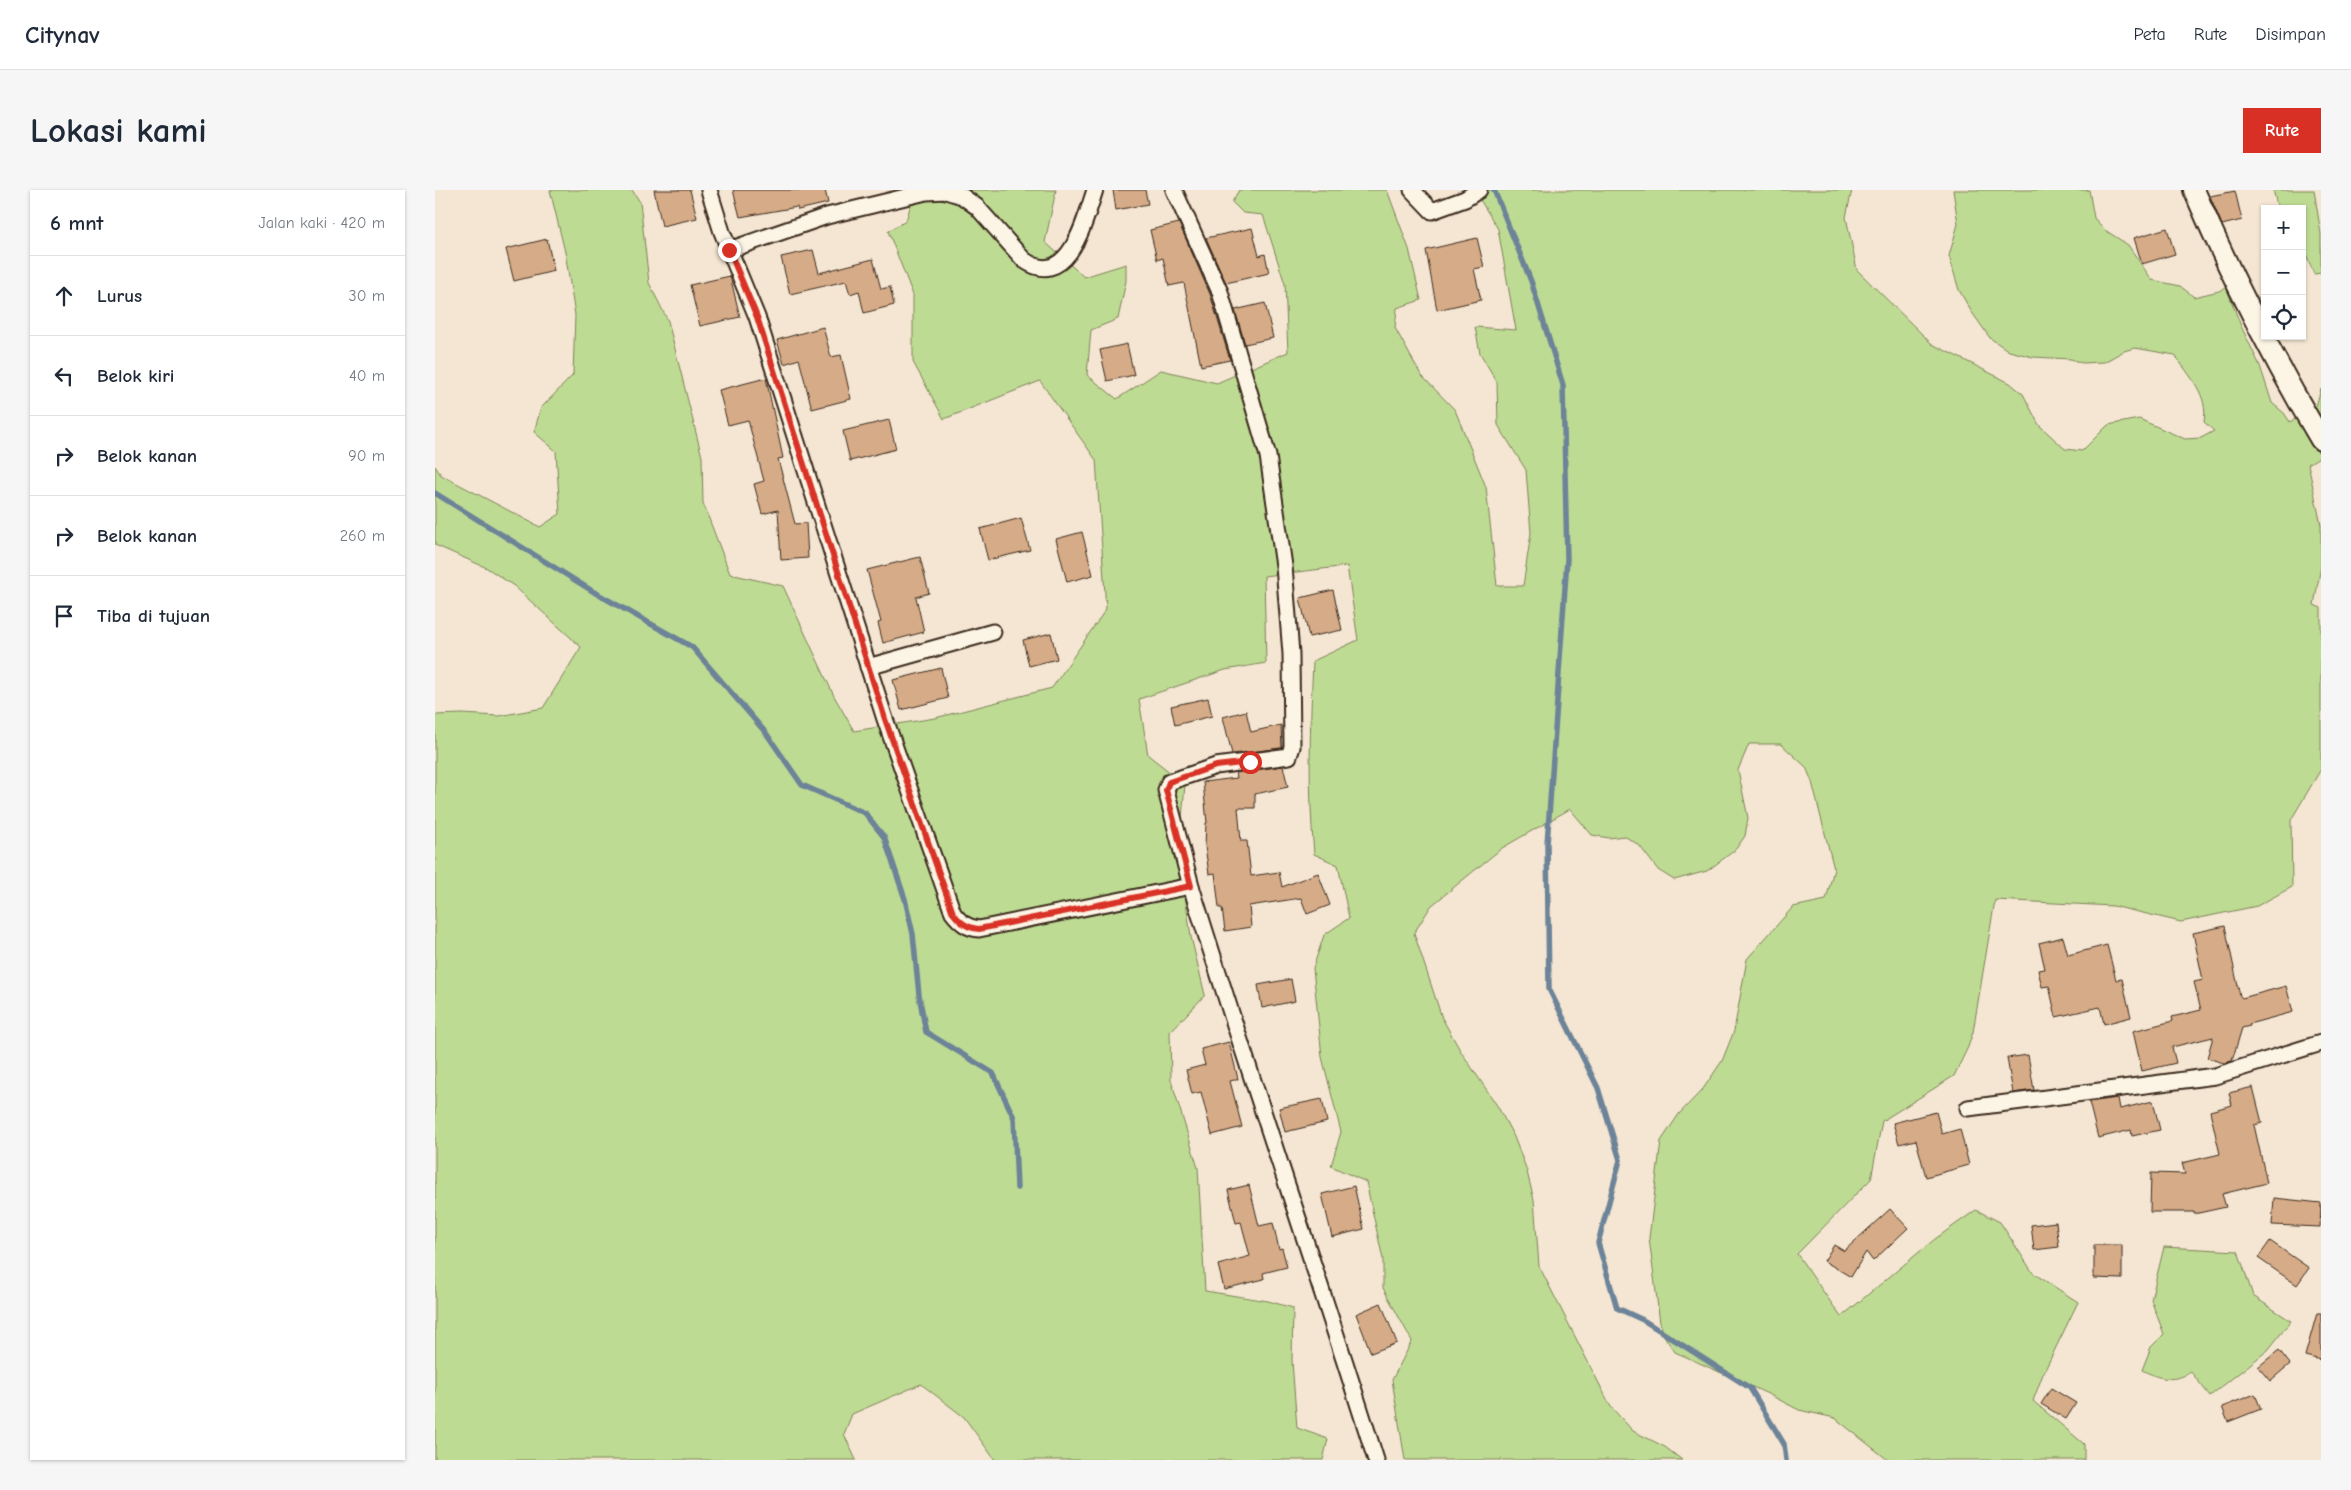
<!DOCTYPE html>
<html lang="id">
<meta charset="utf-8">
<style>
body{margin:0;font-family:"Comic Neue",sans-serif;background:#f6f6f7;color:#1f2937}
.controls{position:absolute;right:15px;top:15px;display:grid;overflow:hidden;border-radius:0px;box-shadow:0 1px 4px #0004}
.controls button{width:45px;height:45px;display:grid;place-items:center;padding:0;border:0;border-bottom:1px solid #e0e1e3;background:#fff;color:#1f2937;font:25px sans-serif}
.stop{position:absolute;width:15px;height:15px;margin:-11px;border:4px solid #d93025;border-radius:50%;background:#fff}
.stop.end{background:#d93025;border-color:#fff;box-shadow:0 1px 5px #0008}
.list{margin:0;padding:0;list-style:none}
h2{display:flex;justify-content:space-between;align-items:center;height:65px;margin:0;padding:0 20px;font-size:21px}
h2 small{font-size:16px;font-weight:400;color:#747a83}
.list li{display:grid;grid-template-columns:32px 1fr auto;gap:15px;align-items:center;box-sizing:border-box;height:80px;padding:0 20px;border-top:1px solid #e0e1e3}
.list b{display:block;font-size:19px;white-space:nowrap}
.list em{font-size:16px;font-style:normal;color:#747a83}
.icon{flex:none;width:28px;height:28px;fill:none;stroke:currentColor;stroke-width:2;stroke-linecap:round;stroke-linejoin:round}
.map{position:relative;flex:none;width:1886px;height:1270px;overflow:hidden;border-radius:0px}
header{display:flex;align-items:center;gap:30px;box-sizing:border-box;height:70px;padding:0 25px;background:#fff;border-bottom:1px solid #e0e1e3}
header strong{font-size:24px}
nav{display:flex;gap:28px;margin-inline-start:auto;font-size:18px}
.intro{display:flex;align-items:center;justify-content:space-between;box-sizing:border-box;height:120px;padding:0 30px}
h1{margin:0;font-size:35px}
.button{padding:12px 22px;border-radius:0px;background:#d93025;color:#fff;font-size:18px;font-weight:700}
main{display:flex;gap:30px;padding:0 30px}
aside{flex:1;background:#fff;border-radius:0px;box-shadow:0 1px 4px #0004}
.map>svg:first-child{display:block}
</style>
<header>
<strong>Citynav</strong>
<nav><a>Peta</a><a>Rute</a><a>Disimpan</a></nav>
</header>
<div class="intro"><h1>Lokasi kami</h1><a class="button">Rute</a></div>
<main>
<aside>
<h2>6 mnt<small>Jalan kaki · 420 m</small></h2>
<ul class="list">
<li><svg class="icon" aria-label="ahead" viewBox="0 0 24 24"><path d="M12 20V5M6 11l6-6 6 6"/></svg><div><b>Lurus</b></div><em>30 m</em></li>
<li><svg class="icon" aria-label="left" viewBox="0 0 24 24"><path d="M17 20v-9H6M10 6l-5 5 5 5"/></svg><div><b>Belok kiri</b></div><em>40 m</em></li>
<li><svg class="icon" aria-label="right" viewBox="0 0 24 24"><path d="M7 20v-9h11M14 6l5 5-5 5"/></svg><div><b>Belok kanan</b></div><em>90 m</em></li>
<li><svg class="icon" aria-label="right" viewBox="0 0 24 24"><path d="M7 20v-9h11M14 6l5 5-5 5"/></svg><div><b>Belok kanan</b></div><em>260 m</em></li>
<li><svg class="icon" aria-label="arrive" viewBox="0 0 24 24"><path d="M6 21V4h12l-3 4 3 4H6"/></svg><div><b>Tiba di tujuan</b></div></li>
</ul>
</aside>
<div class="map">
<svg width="1886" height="1270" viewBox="0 0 1886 1270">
<rect width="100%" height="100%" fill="#f4e6d2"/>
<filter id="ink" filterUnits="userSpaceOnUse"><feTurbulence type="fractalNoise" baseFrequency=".02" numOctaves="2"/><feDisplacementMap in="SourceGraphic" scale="10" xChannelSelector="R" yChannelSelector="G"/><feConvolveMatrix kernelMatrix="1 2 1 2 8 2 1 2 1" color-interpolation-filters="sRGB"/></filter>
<g filter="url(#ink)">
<g fill="#bedb93" stroke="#7c8258">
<path d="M115 0H197L205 12 214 93 233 131 267 267 268 313 295 384 348 396 399 506 419 541 500 528 617 498 671 419 661 270 605 191 509 229 478 172V105L453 41 471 31 480 0H621L610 52 649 87 691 74V91L683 129 656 140 652 185 682 209 726 180 782 193 853 162 850 94 828 25 808 23 797 12 804 0H952L974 59 986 110 962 118 960 138 986 185 1020 220 1051 297 1062 396H1088L1096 343 1091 280 1063 235 1062 192 1045 163 1040 137 1081 140 1063 39 1039 0H1417L1411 27 1422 80 1497 154 1575 193 1588 204 1604 235 1630 259 1647 261 1673 235 1704 229 1750 249 1766 248 1779 241 1769 232C1774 205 1754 186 1740 165L1700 158 1689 161 1669 172 1647 173 1636 169 1598 167 1574 161 1555 148 1536 121 1524 100 1514 66 1523 34 1518 0H1654L1659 28 1670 40 1693 55 1717 90 1745 96 1759 107 1784 101 1791 97 1806 136 1825 176 1837 213 1849 223 1855 232 1881 216 1886 199V266L1873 274 1886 335V376L1879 415 1886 418V579L1856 630 1857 697 1822 716 1746 732 1678 716 1560 710 1538 842 1533 857 1519 886 1447 931 1436 989 1362 1064 1406 1127 1500 1049 1541 1020 1565 1032 1598 1083 1643 1112 1608 1184 1598 1211 1649 1254V1270H1453L1400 1228 1364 1220 1333 1204 1240 1162 1231 1149 1225 1133 1214 1048 1226 951 1244 924 1268 899 1287 871 1299 841 1312 769 1358 717 1391 710 1399 679 1377 592 1371 577 1346 554H1314L1303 580 1313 628 1310 646 1300 660 1272 681 1239 690 1223 680 1204 655 1189 646 1174 648 1157 645 1135 619 1067 658 996 716 979 743 1007 828 1025 860 1063 917 1079 947 1091 978 1099 1010 1104 1076 1176 1217 1198 1241 1230 1257 1247 1270H970L957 1190 977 1151 948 1098V1069L931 992 896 976 906 942 887 867 878 778 889 745 914 728 903 675 879 664C873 600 875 535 878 471L923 450 912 376 829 386 831 473 790 480 704 509 713 565 750 594 744 663 756 747 770 805 735 842 736 890 763 978 770 1101 833 1111 858 1118 857 1171 862 1238 893 1249 888 1270H560L529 1227 486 1194 417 1224 409 1244 421 1270H0V525L27 524 64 526 108 518 146 457 79 396 52 378 0 355V276L6 285 105 337 125 324 121 261 99 242 106 218 138 185 140 125 130 62Z"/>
<polygon points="1838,0 1879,0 1886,44 1886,83 1879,84 1867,54 1867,19 1843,19"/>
<path d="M1729 1057 1803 1061 1818 1106 1856 1131 1833 1160 1775 1206 1756 1182C1738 1193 1725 1189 1707 1180L1716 1157 1729 1144 1716 1110Z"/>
</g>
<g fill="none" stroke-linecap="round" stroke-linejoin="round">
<g stroke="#6c8398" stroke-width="5.5">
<polyline points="1059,0 1096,91 1128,195 1132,369 1112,654 1114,799 1163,898 1185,970 1163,1053 1182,1118 1208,1130 1315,1198 1349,1254 1351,1270"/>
<polyline points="0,303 159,402 257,457 331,543 367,595 430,623 449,647 470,709 478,744 484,805 491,842 558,883 579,928 582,998"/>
</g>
</g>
<g fill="#d6ab87" stroke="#3b2a1e">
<polygon points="219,0 255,0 262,28 227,36"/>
<polygon points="298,0 390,0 393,13 363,20 362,17 305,27"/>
<polygon points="678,0 710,0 713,14 681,20"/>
<polygon points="1800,1 1807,30 1787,35 1775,6"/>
<polygon points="744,33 775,104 795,170 766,176 749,93 734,96 728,68 722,70 715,40"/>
<polygon points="817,38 824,66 830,64 834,83 791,93 771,48"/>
<polygon points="1732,38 1740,64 1707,74 1699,48"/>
<polygon points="1042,48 1049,77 1039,79 1046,110 1002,120 991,60"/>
<polygon points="112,49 119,81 79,91 71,59"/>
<polygon points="378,60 384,83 438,69 446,99 455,97 459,115 429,123 424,101 415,104 411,91 355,104 346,67"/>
<polygon points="295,86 305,127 265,136 255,95"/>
<polygon points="830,113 838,148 810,154 800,120"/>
<polygon points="388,137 396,167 406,165 416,209 377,219 364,169 349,174 342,150"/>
<polygon points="692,154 699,185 672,191 665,160"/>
<polygon points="331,188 348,268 343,269 360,334 371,333 373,368 346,370 343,320 327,324 319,294 329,291 313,230 293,235 284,200"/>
<polygon points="454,230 461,259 415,271 408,241"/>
<polygon points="586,328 595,360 553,370 545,339"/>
<polygon points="647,342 658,385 632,392 621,349"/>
<polygon points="485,367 494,403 481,407 489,442 448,453 443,433 446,432 432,380"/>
<polygon points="898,400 907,440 874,447 865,408"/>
<polygon points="616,443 622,469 594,476 588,450"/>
<polygon points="506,478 513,508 466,520 458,490"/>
<polygon points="773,508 777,526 740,535 736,516"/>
<polygon points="811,521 816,542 846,535 847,558 797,564 788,527"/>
<polygon points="848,576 853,597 820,604 820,618 803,618 806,651 812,651 816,686 844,682 847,697 883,683 895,715 872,724 866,708 814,716 816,737 790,741 787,718 784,718 780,683 774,684 770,656 771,633 772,633 768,592 802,588 801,583"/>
<polygon points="1790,736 1805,806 1807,808 1851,796 1858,822 1814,834 1815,836 1807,838 1797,871 1789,873 1772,868 1778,847 1737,857 1741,873 1707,881 1698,841 1738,831 1737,827 1766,820 1759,792 1768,790 1758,743"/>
<polygon points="1628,747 1633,765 1672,755 1681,790 1687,789 1696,827 1669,834 1665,817 1621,827 1614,796 1607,797 1603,780 1610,779 1604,753"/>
<polygon points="856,789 860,811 827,818 823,795"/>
<polygon points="794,852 803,889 795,891 807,937 777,945 766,902 757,904 751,880 770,875 766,859"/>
<polygon points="1593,865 1599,900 1578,903 1572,868"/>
<polygon points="1818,897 1827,933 1819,935 1832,993 1787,1004 1791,1017 1759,1024 1759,1022 1715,1022 1716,983 1750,984 1747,973 1785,964 1775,921 1797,915 1794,903"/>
<polygon points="1683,908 1685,919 1718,911 1725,940 1697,946 1696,940 1663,948 1654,912"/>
<polygon points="887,909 892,932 850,942 844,918"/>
<polygon points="1501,922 1507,944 1525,939 1534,975 1491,987 1481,950 1464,954 1458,933"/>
<polygon points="814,995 824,1036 838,1033 844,1059 847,1058 852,1077 828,1083 829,1089 789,1099 783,1075 815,1066 806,1032 801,1033 793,1000"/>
<polygon points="919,996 929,1039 897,1047 887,1004"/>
<polygon points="1839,1008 1886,1013 1885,1037 1837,1035"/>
<polygon points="1455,1019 1473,1038 1438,1071 1431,1062 1416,1087 1389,1071 1399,1055 1409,1061"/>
<polygon points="1621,1032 1624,1057 1599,1060 1596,1035"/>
<polygon points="1835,1051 1874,1078 1862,1095 1823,1068"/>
<polygon points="1659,1055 1687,1055 1687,1089 1659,1088"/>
<polygon points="946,1113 962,1153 936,1163 921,1124"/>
<polygon points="1882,1123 1886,1123 1886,1170 1870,1166"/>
<polygon points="1844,1160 1855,1174 1835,1191 1823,1177"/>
<polygon points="1616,1198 1641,1213 1631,1229 1606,1214"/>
<polygon points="1820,1204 1826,1219 1793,1232 1787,1217"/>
</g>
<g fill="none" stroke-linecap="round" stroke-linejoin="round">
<defs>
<g id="minor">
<path d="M274 0 287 42 322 127 450 529 518 723C525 732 532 738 544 739L756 696C815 888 881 1078 941 1270"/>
<polyline points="739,0 785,102 833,266 849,376 856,464 857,557 854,566 781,576 734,592 731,600 756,696"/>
<polyline points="977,0 997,21 1030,9 1044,0"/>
<path d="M294 60 392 26 491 2 511 1 527 6 542 17 589 70C633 101 650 30 660 0"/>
<polyline points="433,477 558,442"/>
<polyline points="1533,918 1780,886 1886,853"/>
</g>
<path id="tertiary" d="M1759 0C1796 86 1838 169 1886 250"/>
</defs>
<use href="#minor" stroke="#3b2a1e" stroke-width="19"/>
<use href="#tertiary" stroke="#3b2a1e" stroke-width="24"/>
<use href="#minor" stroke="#fcf5e5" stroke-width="15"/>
<use href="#tertiary" stroke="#fcf5e5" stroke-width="20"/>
</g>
</g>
<g fill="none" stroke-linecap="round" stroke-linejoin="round" filter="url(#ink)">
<path stroke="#d93025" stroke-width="6" d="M294 60 322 127 450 529 518 723C525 732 532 738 544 739L756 696 731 600 734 592 781 576 815 572"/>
</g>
</svg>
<div class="controls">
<button>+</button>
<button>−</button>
<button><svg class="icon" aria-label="locate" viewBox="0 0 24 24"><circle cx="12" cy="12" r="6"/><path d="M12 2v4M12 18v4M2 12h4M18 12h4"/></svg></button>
</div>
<div class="stop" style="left:815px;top:572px"></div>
<div class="stop end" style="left:294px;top:60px"></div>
</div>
</main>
